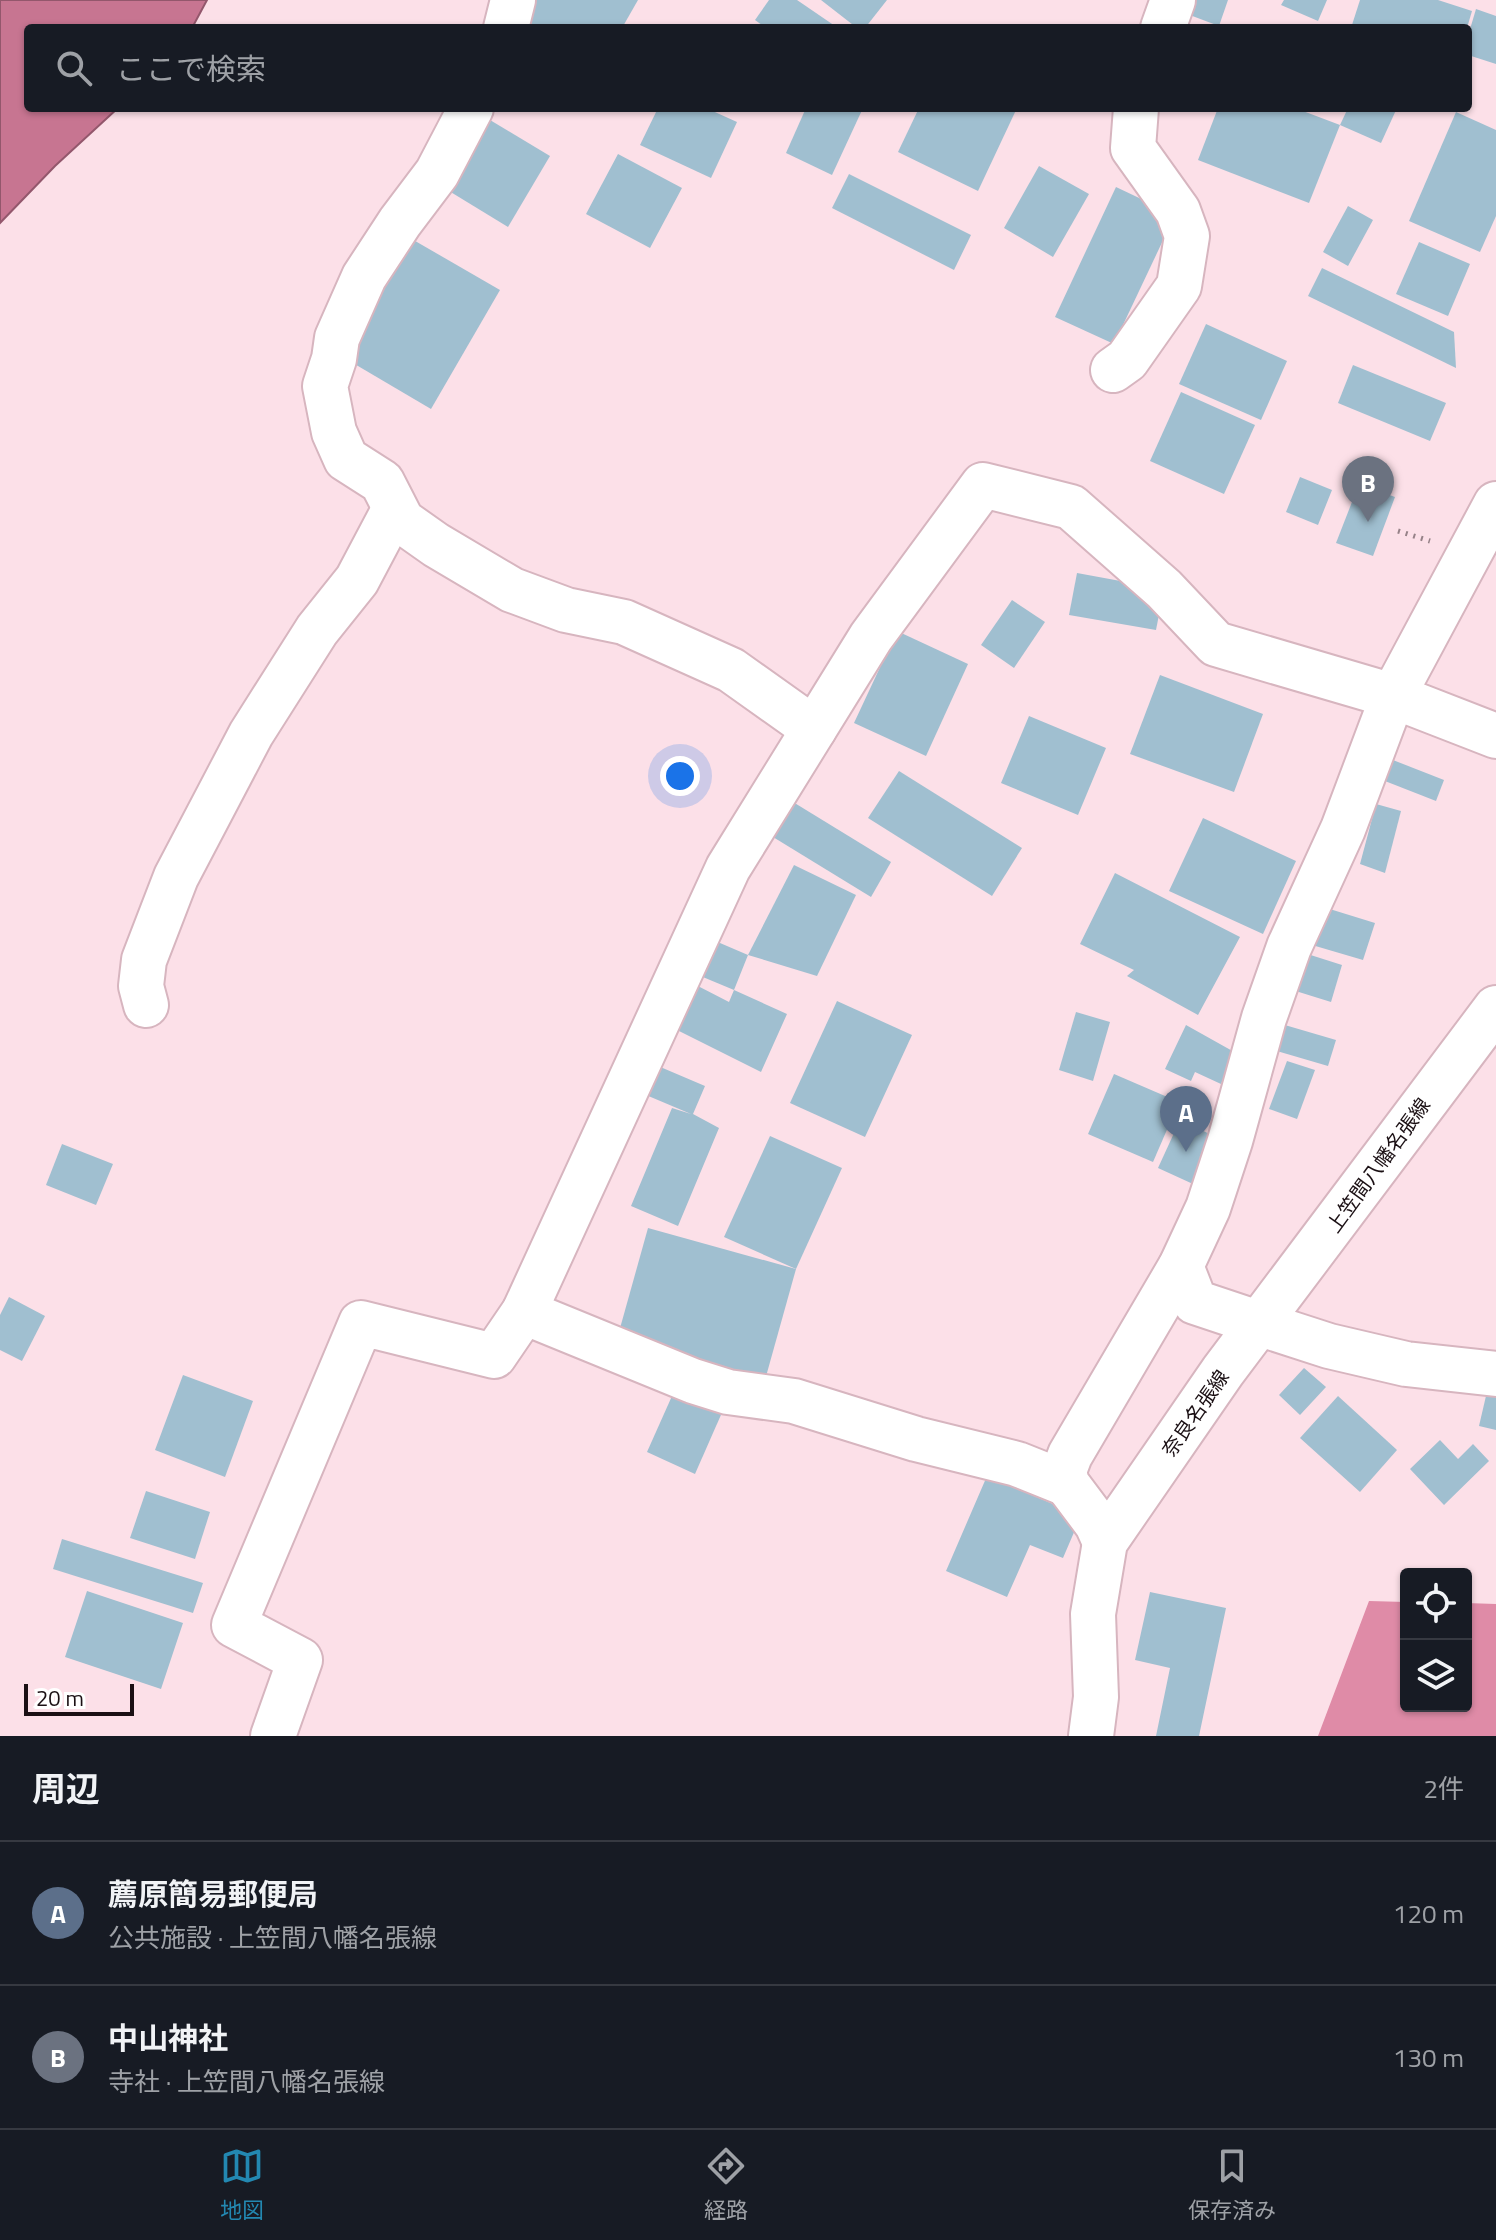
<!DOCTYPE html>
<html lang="ja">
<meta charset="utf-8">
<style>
body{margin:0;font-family:"Titillium Web","Noto Sans JP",sans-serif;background:#20242c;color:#f1f3f6}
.controls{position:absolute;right:24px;bottom:24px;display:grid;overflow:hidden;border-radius:8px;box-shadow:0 2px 6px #0004}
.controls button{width:72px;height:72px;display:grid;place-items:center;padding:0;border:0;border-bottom:2px solid #363941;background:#171b24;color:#f1f3f6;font:40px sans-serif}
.scale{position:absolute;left:24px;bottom:20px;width:110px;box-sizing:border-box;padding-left:8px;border:4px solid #1b1014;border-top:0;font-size:22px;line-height:28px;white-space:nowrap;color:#1b1014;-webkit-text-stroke:6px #fff;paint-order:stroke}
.you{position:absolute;left:680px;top:776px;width:28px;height:28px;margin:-20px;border:6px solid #fff;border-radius:50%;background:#1a73e8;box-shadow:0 0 0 12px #1a73e833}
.badge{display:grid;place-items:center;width:52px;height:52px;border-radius:50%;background:#2388b1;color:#fff;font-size:26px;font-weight:700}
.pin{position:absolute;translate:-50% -66px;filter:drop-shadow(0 2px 4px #0008)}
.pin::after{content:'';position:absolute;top:42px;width:28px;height:24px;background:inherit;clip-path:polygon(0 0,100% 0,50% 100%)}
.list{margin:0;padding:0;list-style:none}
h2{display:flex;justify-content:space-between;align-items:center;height:104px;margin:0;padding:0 32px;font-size:34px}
h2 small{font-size:26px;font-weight:400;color:#9ea1a6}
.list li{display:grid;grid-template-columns:52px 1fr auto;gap:24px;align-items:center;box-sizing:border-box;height:144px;padding:0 32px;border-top:2px solid #363941}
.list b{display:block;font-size:30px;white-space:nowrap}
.list p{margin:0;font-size:26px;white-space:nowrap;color:#9ea1a6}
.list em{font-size:26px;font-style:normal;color:#9ea1a6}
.icon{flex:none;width:44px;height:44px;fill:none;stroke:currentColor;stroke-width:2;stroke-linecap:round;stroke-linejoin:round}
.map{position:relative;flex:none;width:1496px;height:1736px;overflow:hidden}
.search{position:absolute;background:#171b24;box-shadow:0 2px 6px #0004;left:24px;right:24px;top:24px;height:88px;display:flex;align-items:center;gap:20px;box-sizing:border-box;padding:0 28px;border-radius:8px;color:#9ea1a6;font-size:30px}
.sheet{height:392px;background:#171b24}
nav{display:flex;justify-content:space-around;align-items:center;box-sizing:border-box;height:112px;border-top:2px solid #363941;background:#171b24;font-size:22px;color:#9ea1a6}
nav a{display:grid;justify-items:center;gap:4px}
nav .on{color:#2388b1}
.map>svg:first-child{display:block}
</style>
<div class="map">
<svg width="1496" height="1736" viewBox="0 0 1496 1736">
<rect width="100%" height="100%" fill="#fce0e8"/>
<polygon fill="#df8ba7" points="1369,1601 1406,1602 1406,1706 1466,1706 1466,1603 1496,1604 1496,1736 1318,1736"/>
<polygon fill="#c77591" stroke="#93576c" stroke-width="2" points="0,0 207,0 192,28 28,28 28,108 118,108 55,166 0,223"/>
<g fill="#a0bfd0">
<polygon points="488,0 638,0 622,28 537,28"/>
<polygon points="769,0 797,0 838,28 766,28 755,20"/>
<polygon points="821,0 887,0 865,28 857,28"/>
<polygon points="1192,0 1228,0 1219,26 1187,14"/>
<polygon points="1284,0 1327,0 1318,21 1281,5"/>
<polygon points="1360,0 1438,0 1472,11 1467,28 1351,28"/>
<polygon points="1476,9 1496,16 1496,64 1468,55 1468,36"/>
<polygon points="658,108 706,108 737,122 711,178 640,145"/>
<polygon points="806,108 863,108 832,175 786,153"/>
<polygon points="919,108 1017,108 978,191 898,152"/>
<polygon points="1218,108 1295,108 1340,125 1309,203 1198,160"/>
<polygon points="1348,108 1397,108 1381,143 1340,125"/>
<polygon points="1456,112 1496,130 1496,216 1480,252 1409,221"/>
<polygon points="490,120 550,156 508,227 449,191"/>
<polygon points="618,154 682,188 650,248 586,214"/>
<polygon points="1039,166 1089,194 1053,257 1004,228"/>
<polygon points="849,174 971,235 954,270 832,208"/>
<polygon points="1116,187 1175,215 1114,344 1055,317"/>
<polygon points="1348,206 1373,220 1348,266 1323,252"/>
<polygon points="410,238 500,290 431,409 341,356"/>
<polygon points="1419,242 1470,264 1448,316 1396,294"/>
<polygon points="1322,268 1454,332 1456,368 1308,296"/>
<polygon points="1206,324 1287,361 1261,420 1179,384"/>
<polygon points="1353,365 1446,403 1430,441 1338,403"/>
<polygon points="1181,392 1255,425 1224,494 1150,461"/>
<polygon points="1300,477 1332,490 1318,525 1286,512"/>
<polygon points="1359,484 1395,497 1373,556 1336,543"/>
<polygon points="1077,573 1164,589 1156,630 1069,615"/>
<polygon points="1012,600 1045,622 1014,668 981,645"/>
<polygon points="897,631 968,664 926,756 854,723"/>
<polygon points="1160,675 1263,714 1234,792 1130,754"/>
<polygon points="1029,716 1106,748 1078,815 1001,783"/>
<polygon points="1375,753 1444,780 1436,801 1367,774"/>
<polygon points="899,771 1022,848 992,896 868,818"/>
<polygon points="793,802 891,862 871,897 773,837"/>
<polygon points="1376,804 1401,811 1385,873 1360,864"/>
<polygon points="1203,818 1296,861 1263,934 1169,891"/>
<polygon points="794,865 856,895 817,976 748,955"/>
<polygon points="1115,873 1240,937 1198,1015 1127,976 1134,970 1080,944"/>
<polygon points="1320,906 1375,923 1363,960 1312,945"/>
<polygon points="713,940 748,955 734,990 698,975"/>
<polygon points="1298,951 1342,965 1331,1002 1286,988"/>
<polygon points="694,984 729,1002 734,990 787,1014 761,1072 671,1027"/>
<polygon points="837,1001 912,1035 865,1137 790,1103"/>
<polygon points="1076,1012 1110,1022 1093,1081 1059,1070"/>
<polygon points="1278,1023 1336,1040 1328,1066 1270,1049"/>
<polygon points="1186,1025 1236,1053 1221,1084 1195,1072 1191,1081 1165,1069"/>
<polygon points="1287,1061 1315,1070 1297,1119 1269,1109"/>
<polygon points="658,1066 705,1086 693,1114 719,1128 678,1226 631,1206 672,1108 691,1114 646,1095"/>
<polygon points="1114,1074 1179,1102 1153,1162 1088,1134"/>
<polygon points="1180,1120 1214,1136 1193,1184 1158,1168"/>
<polygon points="770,1136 842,1168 796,1269 724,1237"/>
<polygon points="62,1144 113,1164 96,1205 46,1185"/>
<polygon points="648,1228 796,1269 765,1380 617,1339"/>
<polygon points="9,1297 45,1316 22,1361 0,1350 0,1315"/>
<polygon points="1304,1368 1326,1387 1300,1415 1279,1395"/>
<polygon points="183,1375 253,1401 225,1477 155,1450"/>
<polygon points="1489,1383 1496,1384 1496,1430 1479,1426"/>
<polygon points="676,1387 724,1408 695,1474 647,1452"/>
<polygon points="1338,1396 1397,1450 1360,1492 1300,1438"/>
<polygon points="1440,1440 1458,1459 1473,1444 1489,1461 1444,1505 1410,1469"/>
<polygon points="987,1476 1081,1516 1063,1558 1030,1545 1007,1597 946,1571"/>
<polygon points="146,1491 210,1512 195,1559 130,1538"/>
<polygon points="62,1539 203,1583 193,1613 53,1569"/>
<polygon points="87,1591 183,1623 161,1689 65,1657"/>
<polygon points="1150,1592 1226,1608 1199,1736 1156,1736 1170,1668 1135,1660"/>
</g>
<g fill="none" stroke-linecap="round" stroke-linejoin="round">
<defs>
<g id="minor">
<polyline points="506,28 513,0"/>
<polyline points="1163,28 1173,0"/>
<polyline points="471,108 437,173 400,222 364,277 337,338 334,359 325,386 334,432 346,459 382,482 402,521 436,545 512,590 566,610 624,622 731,670 814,729"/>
<polyline points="1113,370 1127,360 1179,286 1187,236 1178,211 1133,148 1136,108"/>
<polyline points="146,1005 141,986 144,960 176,877 251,734 317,630 357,580 394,510"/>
<polyline points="1181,1266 1195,1302 1261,1324"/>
<polyline points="524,1312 693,1381 728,1392 794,1401 916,1439 1017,1464 1067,1484"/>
<polyline points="273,1736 300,1660 234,1625 361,1323 494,1356 524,1312 728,868 871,637 983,485 1071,507 1164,589 1216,644 1393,696 1343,829 1289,947 1264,1018 1230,1141 1208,1208 1181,1266 1070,1455 1064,1471 1067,1484 1097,1524 1105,1542"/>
</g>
<g id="major">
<polyline points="1496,504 1393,696 1496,736"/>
<polyline points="1261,1324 1329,1346 1406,1364 1496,1374"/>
<polyline points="1091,1736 1096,1697 1093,1614 1105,1542 1223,1371 1496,1008"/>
</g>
</defs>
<use href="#minor" stroke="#d7b5bf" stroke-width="48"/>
<use href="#major" stroke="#d7b5bf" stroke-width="48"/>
<polyline stroke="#968288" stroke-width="5" stroke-dasharray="2 6" stroke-linecap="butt" points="1398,531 1430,541"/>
<use href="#minor" stroke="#fff" stroke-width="44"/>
<use href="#major" stroke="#fff" stroke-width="44"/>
</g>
<g text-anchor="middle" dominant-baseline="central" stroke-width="8" stroke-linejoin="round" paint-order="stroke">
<g font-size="20" fill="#1b1014" stroke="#fff">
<text transform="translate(1378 1165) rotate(-54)">上笠間八幡名張線</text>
<text transform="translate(1195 1413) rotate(-55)">奈良名張線</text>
</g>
</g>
</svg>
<div class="controls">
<button><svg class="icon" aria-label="locate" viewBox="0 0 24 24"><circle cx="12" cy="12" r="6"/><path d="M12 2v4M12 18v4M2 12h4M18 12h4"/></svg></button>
<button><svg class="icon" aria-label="layers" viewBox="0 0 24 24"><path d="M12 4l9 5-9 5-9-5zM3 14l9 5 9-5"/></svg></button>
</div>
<div class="scale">20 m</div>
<div class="you"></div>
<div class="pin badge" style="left:1186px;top:1152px;background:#5c6f8a">A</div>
<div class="pin badge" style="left:1368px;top:522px;background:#6b7280">B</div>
<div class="search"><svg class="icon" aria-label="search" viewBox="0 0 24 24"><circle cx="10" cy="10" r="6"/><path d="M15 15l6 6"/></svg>ここで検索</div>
</div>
<section class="sheet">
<h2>周辺<small>2件</small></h2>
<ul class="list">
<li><span class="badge" style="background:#5c6f8a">A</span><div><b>薦原簡易郵便局</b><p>公共施設 · 上笠間八幡名張線</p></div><em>120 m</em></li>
<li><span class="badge" style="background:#6b7280">B</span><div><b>中山神社</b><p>寺社 · 上笠間八幡名張線</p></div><em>130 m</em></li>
</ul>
</section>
<nav>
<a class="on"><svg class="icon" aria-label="map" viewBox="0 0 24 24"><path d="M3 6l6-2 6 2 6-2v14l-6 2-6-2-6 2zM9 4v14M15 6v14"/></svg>地図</a>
<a><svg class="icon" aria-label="directions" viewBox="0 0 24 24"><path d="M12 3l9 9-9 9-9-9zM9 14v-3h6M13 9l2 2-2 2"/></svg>経路</a>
<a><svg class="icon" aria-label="saved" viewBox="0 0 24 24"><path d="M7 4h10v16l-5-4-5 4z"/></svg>保存済み</a>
</nav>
